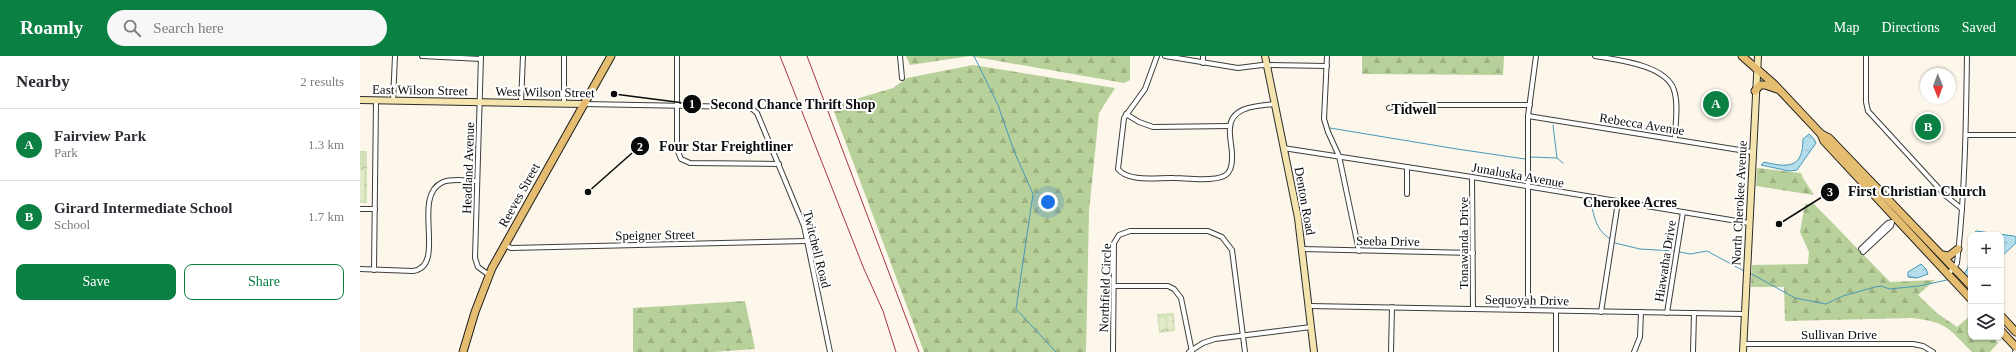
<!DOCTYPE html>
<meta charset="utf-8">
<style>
body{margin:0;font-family:"Times New Roman",serif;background:#f7f7f7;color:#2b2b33}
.controls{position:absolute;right:12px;bottom:12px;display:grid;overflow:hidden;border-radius:8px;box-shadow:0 1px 3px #0004}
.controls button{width:36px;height:36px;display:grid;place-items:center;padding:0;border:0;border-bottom:1px solid #e1e1e2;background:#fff;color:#2b2b33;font:20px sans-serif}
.compass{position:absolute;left:1560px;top:12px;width:36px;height:36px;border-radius:50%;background:#fff;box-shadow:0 1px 3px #0004;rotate:179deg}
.you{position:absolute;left:688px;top:146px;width:14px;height:14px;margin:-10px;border:3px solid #fff;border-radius:50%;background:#1a73e8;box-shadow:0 0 0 6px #1a73e833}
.badge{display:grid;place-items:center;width:26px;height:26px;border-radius:50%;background:#0b8043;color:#fff;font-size:13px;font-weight:700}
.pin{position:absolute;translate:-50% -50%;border:2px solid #fff;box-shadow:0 1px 4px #0006}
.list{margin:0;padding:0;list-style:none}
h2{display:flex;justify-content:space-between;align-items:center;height:52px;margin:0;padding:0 16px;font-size:17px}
h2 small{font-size:13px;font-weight:400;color:#7c7c81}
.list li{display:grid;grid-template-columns:26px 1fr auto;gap:12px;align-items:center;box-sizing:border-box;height:72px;padding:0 16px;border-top:1px solid #e1e1e2}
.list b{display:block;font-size:15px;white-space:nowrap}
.list p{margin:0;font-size:13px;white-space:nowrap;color:#7c7c81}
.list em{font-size:13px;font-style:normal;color:#7c7c81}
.actions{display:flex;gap:8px;padding:12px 16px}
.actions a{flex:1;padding:9px 0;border:1px solid #0b8043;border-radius:8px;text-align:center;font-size:14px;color:#0b8043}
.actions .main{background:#0b8043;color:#fff}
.icon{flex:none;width:22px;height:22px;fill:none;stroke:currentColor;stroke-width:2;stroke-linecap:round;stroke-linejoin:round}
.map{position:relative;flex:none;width:1656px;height:296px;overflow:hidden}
header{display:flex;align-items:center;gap:24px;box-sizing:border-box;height:56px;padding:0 20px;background:#0b8043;color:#fff}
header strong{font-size:19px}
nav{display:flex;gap:22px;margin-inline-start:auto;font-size:14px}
.search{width:280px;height:36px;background:#f7f7f7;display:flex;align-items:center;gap:10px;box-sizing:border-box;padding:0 14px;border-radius:22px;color:#7c7c81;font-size:15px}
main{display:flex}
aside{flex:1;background:#fff}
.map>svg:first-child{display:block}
</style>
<header>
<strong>Roamly</strong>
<div class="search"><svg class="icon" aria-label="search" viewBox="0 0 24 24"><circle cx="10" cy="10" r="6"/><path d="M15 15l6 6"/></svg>Search here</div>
<nav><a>Map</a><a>Directions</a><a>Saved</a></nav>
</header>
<main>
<aside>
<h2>Nearby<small>2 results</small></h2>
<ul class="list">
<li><span class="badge">A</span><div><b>Fairview Park</b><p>Park</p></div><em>1.3 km</em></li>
<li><span class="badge">B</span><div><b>Girard Intermediate School</b><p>School</p></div><em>1.7 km</em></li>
</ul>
<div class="actions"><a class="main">Save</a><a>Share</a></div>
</aside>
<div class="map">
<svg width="1656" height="296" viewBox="0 0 1656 296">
<defs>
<pattern id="forest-firs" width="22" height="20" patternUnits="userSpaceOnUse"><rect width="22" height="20" fill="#b8d09a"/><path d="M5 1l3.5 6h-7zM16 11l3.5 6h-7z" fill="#9db183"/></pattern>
<pattern id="park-crowns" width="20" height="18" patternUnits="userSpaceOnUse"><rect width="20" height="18" fill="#d2e1b9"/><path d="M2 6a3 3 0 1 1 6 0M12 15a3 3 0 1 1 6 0" fill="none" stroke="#b3c09e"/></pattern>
<pattern id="water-ripples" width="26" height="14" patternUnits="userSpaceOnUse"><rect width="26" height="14" fill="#b5deed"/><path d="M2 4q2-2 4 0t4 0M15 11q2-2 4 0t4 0" fill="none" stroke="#9abdca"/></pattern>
</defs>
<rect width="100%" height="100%" fill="#fcf7ea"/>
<g fill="url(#forest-firs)">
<polygon points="546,0 770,0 770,24 764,27 610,0 550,9"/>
<polygon points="1002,0 1144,0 1143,19 1002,18"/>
<polygon points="613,9 755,32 739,57 729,155 726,296 564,296 472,50 533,32 547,22"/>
<polygon points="1397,112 1441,117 1443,122 1454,139 1396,130"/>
<path d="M1445 148H1454L1530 226 1575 224 1558 239 1577 257 1597 271 1611 259V281H1632L1638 287 1630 296H1612C1588 272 1587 266 1552 262L1425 265 1424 231H1391L1392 209 1448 208 1449 196 1440 176Z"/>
<polygon points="385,245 395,293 354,296 273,296 273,252"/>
</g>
<g fill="url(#park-crowns)">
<rect x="0" y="95" width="7" height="52"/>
<polygon points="814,257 815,275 799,277 797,258"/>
</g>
<g fill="#e2eac9">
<rect x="0" y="114" width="4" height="30"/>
<polygon points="812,260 813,273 808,273 807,261"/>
<polygon points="805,261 806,273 800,274 799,262"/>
</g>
<g fill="url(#water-ripples)" stroke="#4798b9">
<path d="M1449 78 1454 83 1456 87 1437 114 1429 115 1401 109 1404 106C1429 112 1443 112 1443 83Z"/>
<polygon points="1616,175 1654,180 1656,181 1656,187 1641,201 1641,179 1613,179"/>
<polygon points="1611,183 1611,222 1609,222 1604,218 1608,212"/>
<polygon points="1561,208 1566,213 1568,218 1557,222 1548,221 1548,216"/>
</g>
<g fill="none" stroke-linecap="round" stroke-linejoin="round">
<g stroke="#4798b9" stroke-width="1">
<polyline points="614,0 638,49 654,95 673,138 656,253 696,296"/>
<polyline points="1193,69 1197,102"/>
<polyline points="970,72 1097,93 1165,103"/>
<polyline points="1171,101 1197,102 1203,107"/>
<path d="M1229 144C1236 160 1233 171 1250 183"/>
<polyline points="1255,187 1280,193 1314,195"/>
<polyline points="1320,196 1330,198 1347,195 1384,215"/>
<polyline points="1390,217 1435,242 1466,248 1483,240 1515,231 1522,230 1529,233 1559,230 1587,224"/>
</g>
<defs>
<g id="street">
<polyline points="62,0 121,3"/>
<polyline points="121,0 115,202 118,211 129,219"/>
<polyline points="204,0 204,48"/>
<polyline points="317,0 317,93 321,103 330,107 419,108"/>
<polyline points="540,0 542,22"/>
<path d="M797 0 785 33 764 62 758 113C769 127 799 121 814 122 826 122 860 127 868 117 872 112 872 106 872 99 872 90 869 81 870 72 871 50 898 50 914 48"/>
<polyline points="805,0 878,12 902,9 967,10"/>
<polyline points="967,0 964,63 968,76 979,100 999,195"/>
<path d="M1235 0C1258 4 1306 9 1314 34 1319 49 1315 68 1315 83"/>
<polyline points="1506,0 1506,46 1508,55 1586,140 1602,153"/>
<polyline points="843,7 843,0"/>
<polyline points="33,45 35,0"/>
<polyline points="161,47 163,0"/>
<polyline points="224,48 384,51 391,52 397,57 444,170 470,296"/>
<polyline points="1029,52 1037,49 1170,49"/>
<polyline points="766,58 779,66 793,71 870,70"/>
<polyline points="1168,60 1392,96"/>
<polyline points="1606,79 1656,79"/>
<polyline points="923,92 1112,121 1389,167"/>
<polyline points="1047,111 1047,138"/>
<polyline points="1112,121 1113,253"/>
<polyline points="0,153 15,153"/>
<polyline points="145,189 151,192 447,185"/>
<polyline points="942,193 1113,197"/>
<polyline points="1501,193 1528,167 1532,166 1531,170 1503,196"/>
<path d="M0 213 53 215C88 210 50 140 83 126 93 122 107 125 117 125"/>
<polyline points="14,214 16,45"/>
<path d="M1588 218 1594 212 1597 207C1605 138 1606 69 1607 0"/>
<polyline points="754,230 808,230 814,233 821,242 832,296"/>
<polyline points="949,250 1385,258"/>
<polyline points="1168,254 1168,60 1176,0"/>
<polyline points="1241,256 1258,146"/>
<polyline points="1307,257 1323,156"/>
<polyline points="1384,288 1553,288 1563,290 1573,296"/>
<polyline points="753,296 754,187 759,179 770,175 848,175 862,181 872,194 885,296"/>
<polyline points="829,296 843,287 855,283 951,271"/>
<polyline points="1031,296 1032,251"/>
<polyline points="1196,296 1196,255"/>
<polyline points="1274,296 1280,281 1281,256"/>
<polyline points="1333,296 1334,257"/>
<polyline points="1655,296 1656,295"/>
</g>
<g id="secondary">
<polyline points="905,0 938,162 954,296"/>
<polyline points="0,44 224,48"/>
<polyline points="1383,296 1398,0"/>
</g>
<g id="primary">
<polyline points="1382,0 1415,29 1461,78 1469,82 1611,230"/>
<polyline points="1395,35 1400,29 1405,29 1417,33"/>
<polyline points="1461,78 1464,85 1611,243"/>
<polyline points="1582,199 1589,200 1598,193"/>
<polyline points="1641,260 1656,276"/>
<polyline points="1641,275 1656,291"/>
<polyline points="103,296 115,256 132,212 251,0"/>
</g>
</defs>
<use href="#street" stroke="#3d3d3d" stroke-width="6"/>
<use href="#secondary" stroke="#2c2c2c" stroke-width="8"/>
<use href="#primary" stroke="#1b1b1b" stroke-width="9"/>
<use href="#street" stroke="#fff" stroke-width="4"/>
<use href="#secondary" stroke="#f4e4ad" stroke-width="6"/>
<use href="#primary" stroke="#e5bd71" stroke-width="7"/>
<g stroke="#a63647" stroke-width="1">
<polyline points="420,0 504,213 523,255 536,296"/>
<polyline points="447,0 559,296"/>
</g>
</g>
<g text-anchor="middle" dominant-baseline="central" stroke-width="4" stroke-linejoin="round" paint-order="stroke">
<g font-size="13" fill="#0a0a0a" stroke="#fff">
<text transform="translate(60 34) rotate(1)">East Wilson Street</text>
<text transform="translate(185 36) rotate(1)">West Wilson Street</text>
<text transform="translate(1282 68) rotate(9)">Rebecca Avenue</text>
<text transform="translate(108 112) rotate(-88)">Headland Avenue</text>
<text transform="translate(1158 119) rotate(10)">Junaluska Avenue</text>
<text transform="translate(159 139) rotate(-61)">Reeves Street</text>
<text transform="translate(945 145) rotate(80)">Denton Road</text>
<text transform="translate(1379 147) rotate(-87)">North Cherokee Avenue</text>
<text transform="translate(295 179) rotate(-1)">Speigner Street</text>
<text transform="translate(1028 185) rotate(1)">Seeba Drive</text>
<text transform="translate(1103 187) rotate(-90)">Tonawanda Drive</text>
<text transform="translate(457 193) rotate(76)">Twitchell Road</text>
<text transform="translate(1305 205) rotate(-81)">Hiawatha Drive</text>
<text transform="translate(745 232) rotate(-88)">Northfield Circle</text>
<text transform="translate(1167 244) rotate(1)">Sequoyah Drive</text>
<text x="1479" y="278">Sullivan Drive</text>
</g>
<g font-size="14" font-weight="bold" fill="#0a0a0a" stroke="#fff">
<text x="1054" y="53">Tidwell</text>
<text x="1270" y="146">Cherokee Acres</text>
</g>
</g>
<path fill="none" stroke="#0a0a0a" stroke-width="1.5" d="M254 38L332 48M228 136L280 90M1419 168L1470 136"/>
<g fill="#0a0a0a" stroke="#fff" stroke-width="1.5">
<circle cx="254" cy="38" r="4"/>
<circle cx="228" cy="136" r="4"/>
<circle cx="1419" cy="168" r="4"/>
<circle cx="332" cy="48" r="10"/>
<circle cx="280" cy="90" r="10"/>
<circle cx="1470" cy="136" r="10"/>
</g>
<g font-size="12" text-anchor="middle" font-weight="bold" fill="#fff">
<text x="332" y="52">1</text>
<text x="280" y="95">2</text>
<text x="1470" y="140">3</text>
</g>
<g font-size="14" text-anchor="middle" font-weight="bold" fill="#0a0a0a" stroke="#fff" stroke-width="4" stroke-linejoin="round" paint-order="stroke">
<text x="433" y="53">Second Chance Thrift Shop</text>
<text x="366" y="95">Four Star Freightliner</text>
<text x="1557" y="140">First Christian Church</text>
</g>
</svg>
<div class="controls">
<button>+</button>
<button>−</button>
<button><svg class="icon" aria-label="layers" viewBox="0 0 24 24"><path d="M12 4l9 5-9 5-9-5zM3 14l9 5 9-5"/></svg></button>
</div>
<svg class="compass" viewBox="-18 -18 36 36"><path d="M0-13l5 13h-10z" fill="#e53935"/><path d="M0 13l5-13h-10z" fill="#7c7c81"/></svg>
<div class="you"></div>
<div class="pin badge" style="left:1356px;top:48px">A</div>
<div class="pin badge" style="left:1568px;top:71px">B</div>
</div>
</main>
